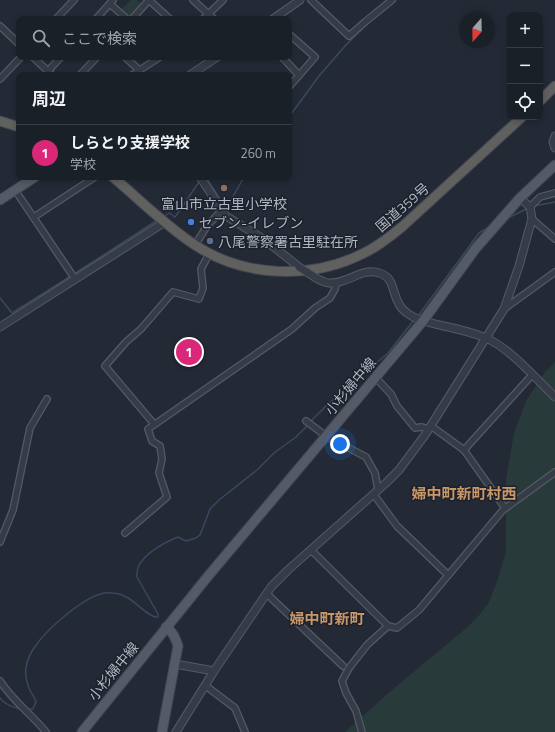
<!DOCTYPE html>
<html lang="ja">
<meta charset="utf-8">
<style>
body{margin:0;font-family:"Titillium Web","Noto Sans JP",sans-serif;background:#272d34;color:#f1f3f6}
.controls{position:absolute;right:12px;top:12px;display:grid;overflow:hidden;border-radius:8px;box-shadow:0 2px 6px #0003}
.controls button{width:36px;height:36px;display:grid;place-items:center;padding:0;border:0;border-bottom:1px solid #383e45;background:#1a2028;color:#f1f3f6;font:20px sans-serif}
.compass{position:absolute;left:459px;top:12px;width:36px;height:36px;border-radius:50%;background:#1a2028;box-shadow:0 2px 6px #0003;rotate:200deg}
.you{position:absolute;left:340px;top:444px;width:14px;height:14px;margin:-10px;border:3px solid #fff;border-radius:50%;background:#1a73e8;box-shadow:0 0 0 6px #1a73e833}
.badge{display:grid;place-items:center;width:26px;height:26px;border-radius:50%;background:#db2777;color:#fff;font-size:13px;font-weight:700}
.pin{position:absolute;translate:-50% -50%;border:2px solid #fff;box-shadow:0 1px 4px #0006}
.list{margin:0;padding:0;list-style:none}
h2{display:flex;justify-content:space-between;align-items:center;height:52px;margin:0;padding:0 16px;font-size:17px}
h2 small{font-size:13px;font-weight:400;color:#9fa3a8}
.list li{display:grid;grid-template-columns:26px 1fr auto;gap:12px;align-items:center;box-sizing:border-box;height:56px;padding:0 16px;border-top:1px solid #383e45}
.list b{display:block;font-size:15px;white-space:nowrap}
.list p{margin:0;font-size:13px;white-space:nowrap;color:#9fa3a8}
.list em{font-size:13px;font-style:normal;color:#9fa3a8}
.icon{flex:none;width:22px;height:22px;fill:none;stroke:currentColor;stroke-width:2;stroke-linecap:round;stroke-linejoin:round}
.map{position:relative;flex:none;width:555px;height:732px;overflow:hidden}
.search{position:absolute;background:#1a2028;box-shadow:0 2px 6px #0003;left:16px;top:16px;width:276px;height:44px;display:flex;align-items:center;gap:10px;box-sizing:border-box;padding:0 14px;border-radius:8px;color:#9fa3a8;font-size:15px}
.panel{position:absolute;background:#1a2028;box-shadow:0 2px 6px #0003;left:16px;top:72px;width:276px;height:108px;border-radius:8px}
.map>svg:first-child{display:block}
</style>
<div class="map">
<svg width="555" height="732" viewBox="0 0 555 732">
<rect width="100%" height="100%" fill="#232a36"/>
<g fill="#293a3b">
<polygon points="131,0 137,0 141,4 129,17 121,10"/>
<polygon points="555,362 555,732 345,732 386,695 469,626 481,613 489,602 498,579 506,551 506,480 514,433 526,401 545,372"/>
</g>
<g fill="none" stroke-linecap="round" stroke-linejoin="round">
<g stroke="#3a475e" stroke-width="1.5">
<polyline points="289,117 319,76 345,46 372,19"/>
<polyline points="206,177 226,209 244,177"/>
<polyline points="534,206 555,202"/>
<polyline points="163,217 169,213 175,217 199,182"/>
<polyline points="508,218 528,208"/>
<polyline points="74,274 156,221"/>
<polyline points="0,298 12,313 71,276"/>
<polyline points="418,316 479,233 489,227"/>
<polyline points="310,422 327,405 388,353 414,320"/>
<path d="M0 698C4 704 14 708 21 709"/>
<path d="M27 709H33L36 702C35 698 33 696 31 692 27 686 25 675 26 668 27 661 30 654 34 648 45 631 89 590 111 593 117 593 123 595 128 598 136 602 150 619 158 617V614L137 577C134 558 163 543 178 537L186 541 196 538 200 535 210 509 219 500 257 470 274 453 296 437 308 425"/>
</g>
<defs>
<g id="minor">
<polyline points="149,0 170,19"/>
<polyline points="193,0 214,19"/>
<polyline points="311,0 349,36 365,22 392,0"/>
<polyline points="110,4 127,19"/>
<polyline points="56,19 74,0"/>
<polyline points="96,19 113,0"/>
<polyline points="132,19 149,0"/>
<polyline points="203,19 223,0"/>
<polyline points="0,26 19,44"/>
<polyline points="289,34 315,57 289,87"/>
<polyline points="33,57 52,75"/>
<polyline points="125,57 139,70"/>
<polyline points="282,57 299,75"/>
<polyline points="48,71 61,57"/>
<polyline points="80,75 97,57"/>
<polyline points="132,75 160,57"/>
<polyline points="0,79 21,57"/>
<polyline points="15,190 75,279"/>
<polyline points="530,207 540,197 555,193"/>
<polyline points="34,217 95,177"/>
<polyline points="532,219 555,239"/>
<polyline points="195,245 207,226 222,210"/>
<polyline points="504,309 555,272"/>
<polyline points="376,378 391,394 397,406 415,428 421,427 429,429"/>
<polyline points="306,421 326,436 366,457 375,473 378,490"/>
<polyline points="154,424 105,366 126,342 141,329 173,292 199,299 203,288 201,269 209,254"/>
<polyline points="431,426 464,450"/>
<polyline points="375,496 397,526 448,575"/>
<polyline points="505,508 464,450 532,375"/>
<polyline points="125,533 167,497 159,473 162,459 160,446 152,441 148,429 292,329 315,308 330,298 335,289 336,283"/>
<polyline points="0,542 13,510 30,428 47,399"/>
<polyline points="311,550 388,626 397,628 419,610 503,510 555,472"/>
<polyline points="267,594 343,666"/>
<path d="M0 681C13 701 31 714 46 732"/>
<polyline points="206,686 235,708 245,732"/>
<polyline points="362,732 356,711 346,693 342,681 349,668 367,645 388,626"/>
</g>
<g id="tertiary">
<polyline points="273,19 300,0"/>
<polyline points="190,75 217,57"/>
<polyline points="555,136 553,142 555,148"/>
<polyline points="200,177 226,216 265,240 299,267"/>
<path d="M316 278C320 280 325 283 330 283 348 284 362 267 379 273 394 277 392 291 398 302 400 307 405 312 410 315 419 321 429 322 439 325 454 328 471 332 486 338 511 349 535 378 555 397"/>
<polyline points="0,327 165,222"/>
<polyline points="175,664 214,671"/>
<polyline points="176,732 214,671 271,587 288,570 386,483 399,470 425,435 504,309 519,266 532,219 530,207 520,198"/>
</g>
<g id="primary">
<polyline points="0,200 35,177"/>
<polyline points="82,732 209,575 423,321 476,248 520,198 555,165"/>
<path d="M162 732 178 646C175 637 173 632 166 627"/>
</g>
<g id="trunk">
<polyline points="540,101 555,86"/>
<polyline points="0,121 19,127"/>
<path d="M113 177C140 200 166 226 195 245 245 278 313 280 366 252 380 245 391 236 403 226L522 117"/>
</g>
</defs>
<use href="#minor" stroke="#545a65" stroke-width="8"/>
<use href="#tertiary" stroke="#545a65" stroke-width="9"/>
<use href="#primary" stroke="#404550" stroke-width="11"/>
<use href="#trunk" stroke="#414752" stroke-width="11"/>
<use href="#minor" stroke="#363c47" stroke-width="5.5"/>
<use href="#tertiary" stroke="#363c47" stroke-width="7"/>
<use href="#primary" stroke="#545b67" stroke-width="9"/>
<use href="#trunk" stroke="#60605e" stroke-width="9"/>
<defs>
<polyline id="tertiary-bridge" points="299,267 316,278"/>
</defs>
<use href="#tertiary-bridge" stroke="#545a65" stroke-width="9" stroke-linecap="butt"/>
<use href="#tertiary-bridge" stroke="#363c47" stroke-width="7"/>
</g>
<circle fill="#8d6e63" stroke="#1c212c" stroke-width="1.5" cx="224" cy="188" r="4"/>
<circle fill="#3f7fe0" stroke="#1c212c" stroke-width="1.5" cx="191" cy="222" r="4"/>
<circle fill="#5c6f8a" stroke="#1c212c" stroke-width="1.5" cx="210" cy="241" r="4"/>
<g text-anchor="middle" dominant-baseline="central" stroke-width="3" stroke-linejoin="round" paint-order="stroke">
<g font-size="14" fill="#b1b7c3" stroke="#1c212c" text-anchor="start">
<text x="224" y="203" text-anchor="middle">富山市立古里小学校</text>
<text x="199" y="222">セブン-イレブン</text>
<text x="218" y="241">八尾警察署古里駐在所</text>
</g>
<g font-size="14" fill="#b1b7c3" stroke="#1c212c">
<text transform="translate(402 207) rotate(-41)">国道359号</text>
<text transform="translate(350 386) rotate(-50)">小杉婦中線</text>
<text transform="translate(113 671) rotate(-51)">小杉婦中線</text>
</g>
<g font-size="15" font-weight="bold" fill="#c89768" stroke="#1c212c">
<text x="464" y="493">婦中町新町村西</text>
<text x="327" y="618">婦中町新町</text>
</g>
</g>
</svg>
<div class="controls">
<button>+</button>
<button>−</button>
<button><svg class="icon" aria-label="locate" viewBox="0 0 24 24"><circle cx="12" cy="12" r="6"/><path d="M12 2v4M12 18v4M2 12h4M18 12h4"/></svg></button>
</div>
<svg class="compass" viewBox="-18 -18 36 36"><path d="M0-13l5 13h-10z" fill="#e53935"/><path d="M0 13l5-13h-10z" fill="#9fa3a8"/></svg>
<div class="you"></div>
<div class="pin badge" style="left:189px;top:352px">1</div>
<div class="search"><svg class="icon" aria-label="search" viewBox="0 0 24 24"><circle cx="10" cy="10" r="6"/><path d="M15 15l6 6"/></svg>ここで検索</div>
<section class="panel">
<h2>周辺<small></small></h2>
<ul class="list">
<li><span class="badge">1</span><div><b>しらとり支援学校</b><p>学校</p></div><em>260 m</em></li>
</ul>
</section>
</div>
